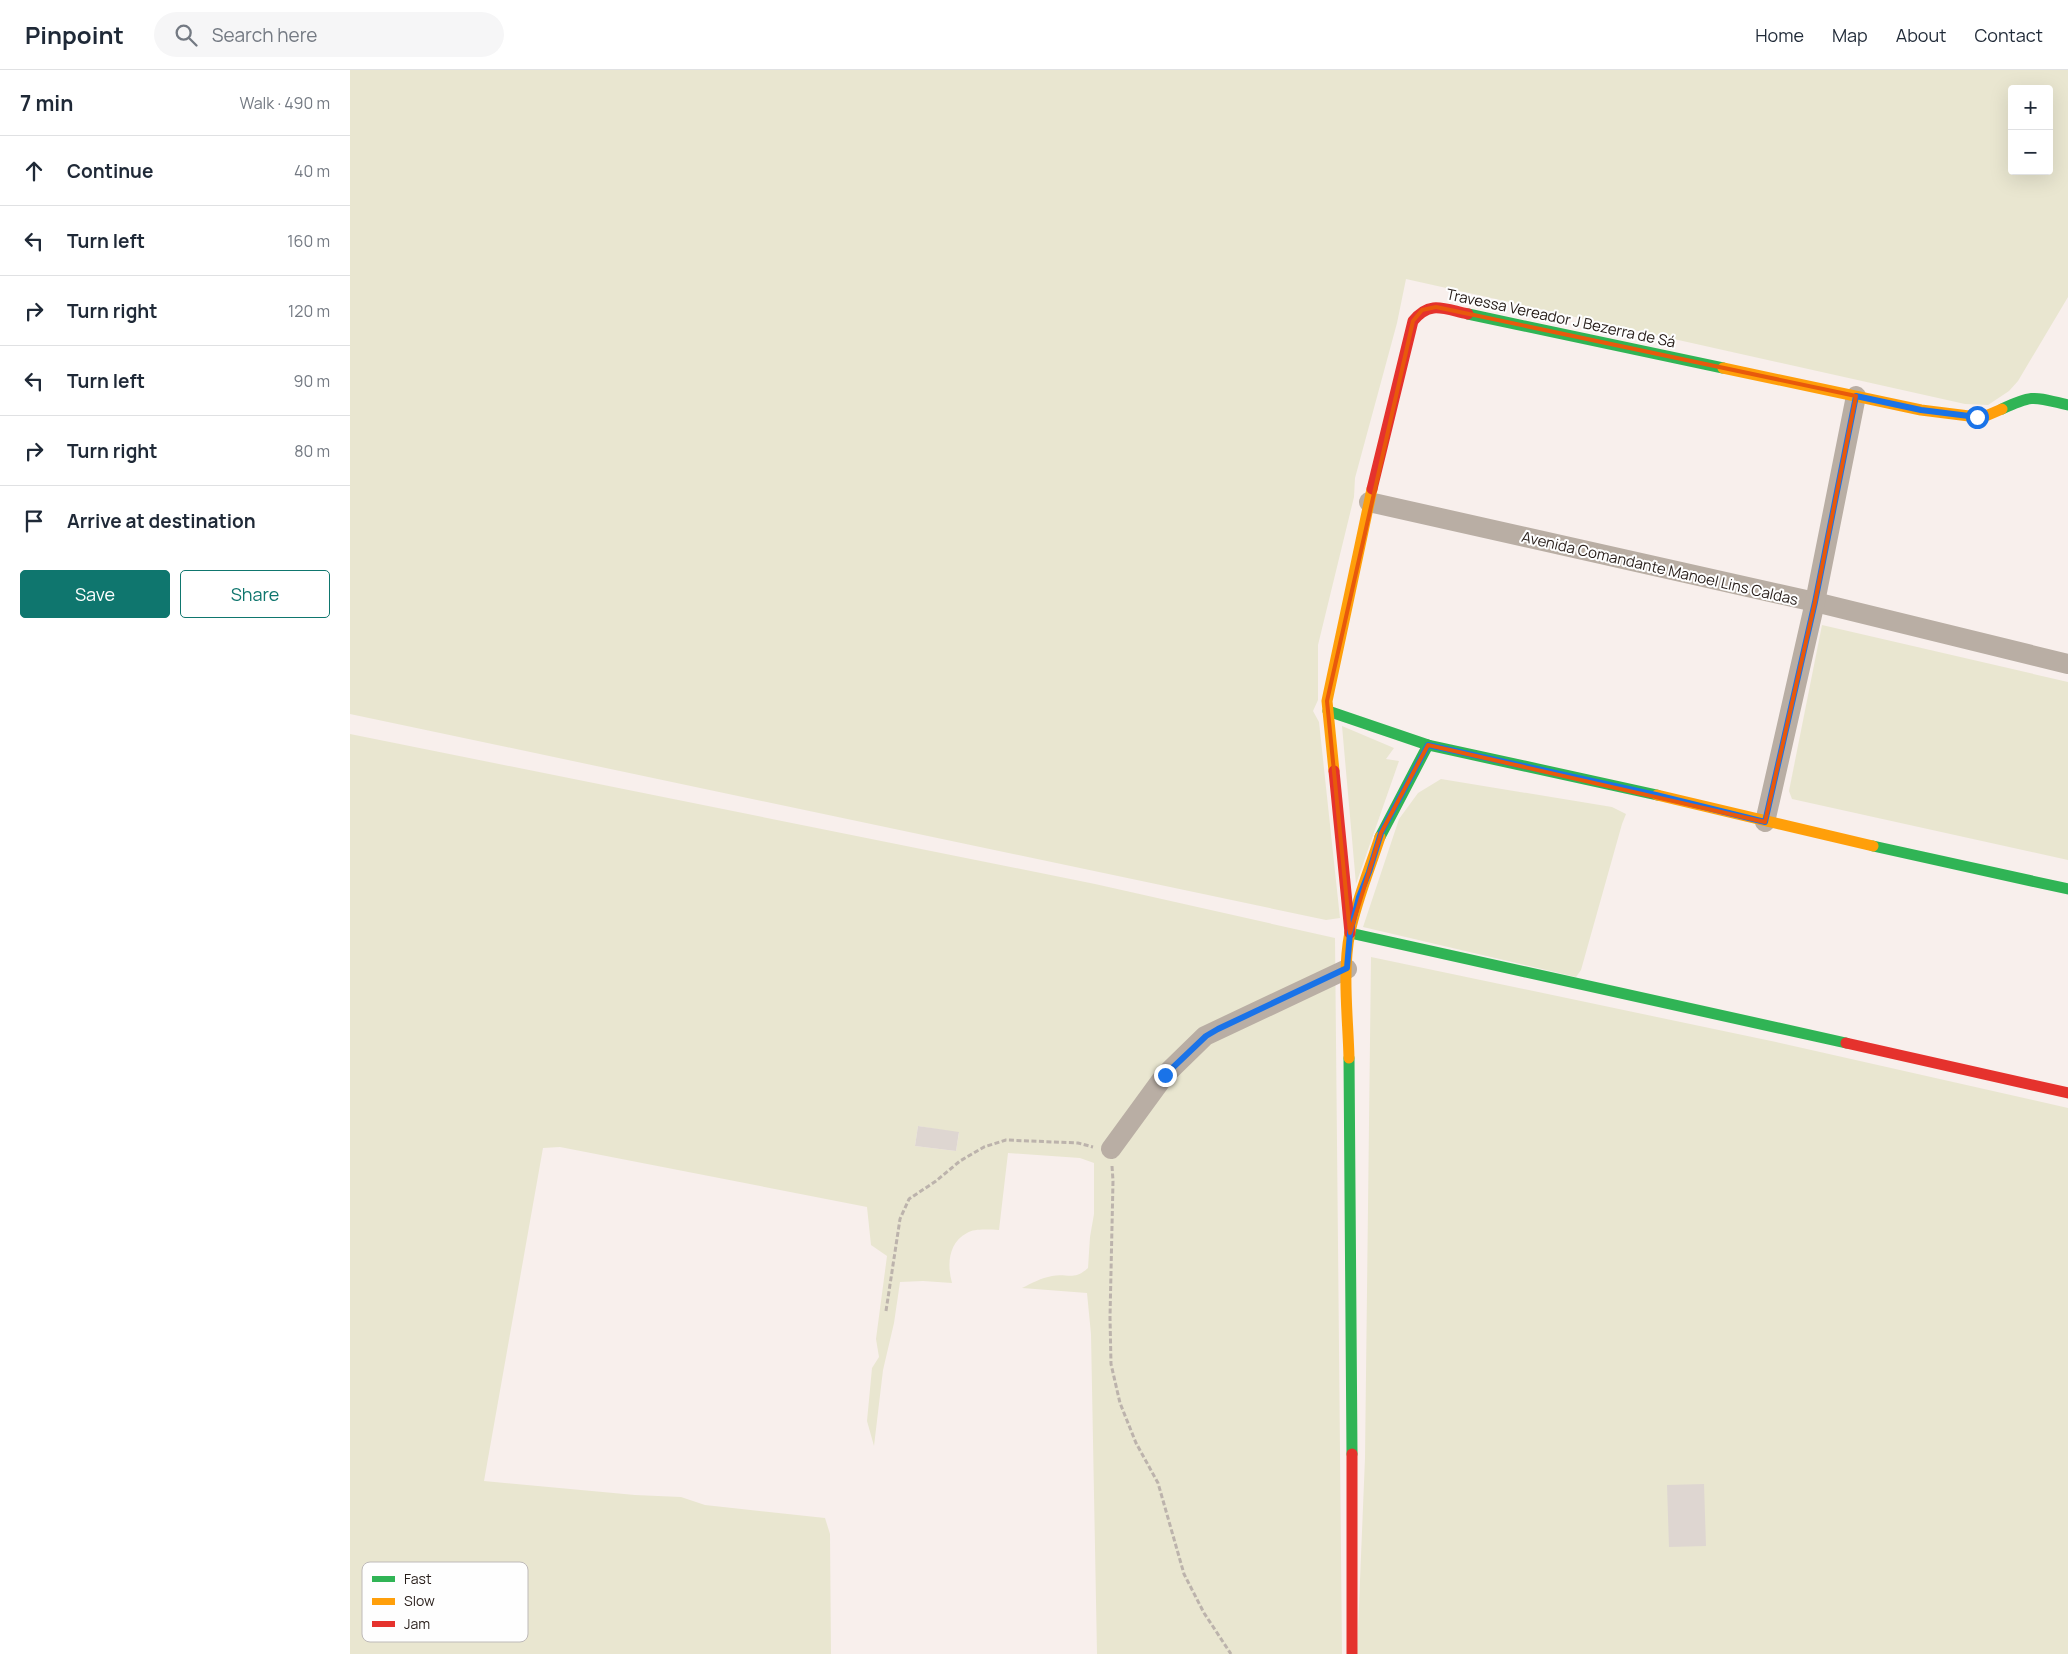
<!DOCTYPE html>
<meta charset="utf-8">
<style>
body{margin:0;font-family:Manrope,sans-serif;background:#f6f6f7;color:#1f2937}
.controls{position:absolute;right:15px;top:15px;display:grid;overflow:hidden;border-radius:5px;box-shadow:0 5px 20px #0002}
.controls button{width:45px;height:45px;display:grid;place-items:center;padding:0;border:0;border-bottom:1px solid #e0e1e3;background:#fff;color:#1f2937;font:25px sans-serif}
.stop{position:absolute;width:15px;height:15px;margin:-11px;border:4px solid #1a73e8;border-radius:50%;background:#fff}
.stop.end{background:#1a73e8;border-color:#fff;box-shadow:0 1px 5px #0008}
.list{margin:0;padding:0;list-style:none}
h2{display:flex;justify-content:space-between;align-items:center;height:65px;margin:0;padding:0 20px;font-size:21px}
h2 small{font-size:16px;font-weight:400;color:#747a83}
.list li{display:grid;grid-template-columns:32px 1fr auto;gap:15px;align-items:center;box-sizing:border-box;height:70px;padding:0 20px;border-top:1px solid #e0e1e3}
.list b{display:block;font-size:19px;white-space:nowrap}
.list em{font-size:16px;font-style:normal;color:#747a83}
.actions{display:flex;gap:10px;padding:15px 20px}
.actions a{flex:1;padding:11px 0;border:1px solid #0f766e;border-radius:5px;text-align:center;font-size:18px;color:#0f766e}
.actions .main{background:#0f766e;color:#fff}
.icon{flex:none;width:28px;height:28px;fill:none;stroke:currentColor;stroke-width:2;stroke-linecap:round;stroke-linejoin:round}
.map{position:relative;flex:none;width:1718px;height:1584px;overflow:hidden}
header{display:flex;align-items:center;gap:30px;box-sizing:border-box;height:70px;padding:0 25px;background:#fff;border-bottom:1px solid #e0e1e3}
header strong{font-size:24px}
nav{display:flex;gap:28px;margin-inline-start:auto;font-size:18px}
.search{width:350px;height:45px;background:#f6f6f7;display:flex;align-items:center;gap:12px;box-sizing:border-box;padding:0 18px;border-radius:28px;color:#747a83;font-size:19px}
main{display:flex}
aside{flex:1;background:#fff}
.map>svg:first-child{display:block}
</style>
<header>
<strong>Pinpoint</strong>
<div class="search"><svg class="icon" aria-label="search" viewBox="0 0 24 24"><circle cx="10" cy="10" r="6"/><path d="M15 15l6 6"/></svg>Search here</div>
<nav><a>Home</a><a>Map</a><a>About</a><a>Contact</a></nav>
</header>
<main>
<aside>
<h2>7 min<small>Walk · 490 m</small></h2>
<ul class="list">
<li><svg class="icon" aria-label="ahead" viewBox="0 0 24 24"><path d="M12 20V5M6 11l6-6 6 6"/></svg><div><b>Continue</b></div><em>40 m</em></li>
<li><svg class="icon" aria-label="left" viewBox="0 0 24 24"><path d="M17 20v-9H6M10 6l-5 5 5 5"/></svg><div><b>Turn left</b></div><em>160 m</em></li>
<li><svg class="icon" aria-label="right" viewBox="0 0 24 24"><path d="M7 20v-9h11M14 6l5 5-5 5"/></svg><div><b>Turn right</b></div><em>120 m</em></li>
<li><svg class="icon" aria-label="left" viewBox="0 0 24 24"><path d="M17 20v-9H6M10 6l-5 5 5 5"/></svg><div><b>Turn left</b></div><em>90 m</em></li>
<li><svg class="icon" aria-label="right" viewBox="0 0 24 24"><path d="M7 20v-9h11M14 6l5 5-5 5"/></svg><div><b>Turn right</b></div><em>80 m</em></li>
<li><svg class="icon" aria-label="arrive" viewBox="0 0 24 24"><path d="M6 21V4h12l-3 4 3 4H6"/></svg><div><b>Arrive at destination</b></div></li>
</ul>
<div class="actions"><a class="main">Save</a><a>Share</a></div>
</aside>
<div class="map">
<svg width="1718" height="1584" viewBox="0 0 1718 1584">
<rect width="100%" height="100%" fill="#f8efec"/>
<g fill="#e9e6d0" fill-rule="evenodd">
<path d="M0 0H1718V227L1668 311 1659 321 1638 335 1615 334 1056 209 1047 253 1005 408 1004 427 968 575V630L963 641 969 652 990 848 976 850 0 644ZM1662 19H1699V101H1662Z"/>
<polygon points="1472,555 1718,612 1718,790 1442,729 1439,721"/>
<polygon points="992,656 1044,678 1036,689 1049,691 1006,814"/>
<path d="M0 664 745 814 985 868 992 1584H747L741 1264 737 1223 672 1218C682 1213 691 1208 702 1206 717 1203 724 1211 738 1198L740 1167 744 1144V1093L730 1088 658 1083 649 1160C640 1160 625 1158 617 1163 598 1173 597 1195 602 1213L573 1211 550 1212 544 1253 533 1300 524 1376 517 1351 522 1298 529 1287 526 1269 537 1186 521 1175 517 1137 210 1077 193 1078 134 1411 285 1425 331 1427 355 1435 475 1448 480 1464 481 1584H0ZM568 1056 609 1063 606 1081 565 1076Z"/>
<polygon points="1091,709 1262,737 1276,744 1272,754 1231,900 1226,907 1013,857 1049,749 1068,723"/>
<polygon points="1021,887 1426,972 1718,1038 1718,1584 1007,1584 1015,1388"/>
</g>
<g fill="#ded6d1">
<polygon points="568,1056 609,1062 606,1081 565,1076"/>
<polygon points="1354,1414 1356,1476 1319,1477 1317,1415"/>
</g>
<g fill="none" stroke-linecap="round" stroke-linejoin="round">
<g stroke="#bcb3ac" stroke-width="3" stroke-dasharray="5 2.5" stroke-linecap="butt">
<polyline points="762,1096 763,1111 760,1247 761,1294 770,1333 786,1373 808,1413 834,1504 854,1543 881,1584"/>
<polyline points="536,1241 550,1149 559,1129 586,1111 610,1091 634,1077 656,1070 728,1073 743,1077"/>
</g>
<g stroke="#b9aea4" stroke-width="20">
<polyline points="1019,432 1465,532 1718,594"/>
<polyline points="1415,752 1465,532 1506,326"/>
<polyline points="761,1079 815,1005 855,966 997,899"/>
</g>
<g stroke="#30b455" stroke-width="11">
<polyline points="1118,244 1373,298"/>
<path d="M1652 339C1684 324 1684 327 1718 335"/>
<polyline points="978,641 1078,675 1307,725"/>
<polyline points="1030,767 1078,675"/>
<polyline points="1523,776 1718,819"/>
<polyline points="1000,863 1496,973"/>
<polyline points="999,988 1002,1384"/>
</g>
<g stroke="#ff9f0a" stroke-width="11">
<polyline points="1373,298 1571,340 1627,347 1638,345 1652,339"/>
<polyline points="984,701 977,631 1022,419"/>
<polyline points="1307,725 1523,776"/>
<path d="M999 988C998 947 992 902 1000 862 1007 829 1020 798 1030 767"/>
</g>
<g stroke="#e5322d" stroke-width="11">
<path d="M1022 419 1063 251C1080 230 1094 239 1118 244"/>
<polyline points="984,701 1000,863"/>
<polyline points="1496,973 1718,1023"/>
<polyline points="1002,1384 1002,1584"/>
</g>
</g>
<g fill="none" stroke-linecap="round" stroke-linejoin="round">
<polyline stroke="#1a73e8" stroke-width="6" points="815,1005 856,966 868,959 997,898 1000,863 1009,827 1019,802 1031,763 1078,675 1306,725 1415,752 1465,532 1506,326 1571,340 1627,347"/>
</g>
<path fill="none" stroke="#e8590c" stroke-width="4" stroke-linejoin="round" d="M1086 237 1506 326 1465 532 1415 752 1078 675 1031 763 1000 863 977 631 1063 251 1072 240Z"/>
<g text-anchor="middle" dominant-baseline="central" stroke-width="4" stroke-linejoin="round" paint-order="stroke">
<g font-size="15" fill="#271d19" stroke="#fefefe">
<text transform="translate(1211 248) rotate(12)">Travessa Vereador J Bezerra de Sá</text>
<text transform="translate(1310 498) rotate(13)">Avenida Comandante Manoel Lins Caldas</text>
</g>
</g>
<rect x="12" y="1492" width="166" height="80" rx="8" fill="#fefefe" stroke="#bebab9" stroke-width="1"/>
<rect x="22" y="1506" width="23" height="6" fill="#30b455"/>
<rect x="22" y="1528" width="23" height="7" fill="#ff9f0a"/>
<rect x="22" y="1551" width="23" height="6" fill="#e5322d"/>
<g font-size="14" fill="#271d19">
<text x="54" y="1514">Fast</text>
<text x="54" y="1536">Slow</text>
<text x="54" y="1559">Jam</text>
</g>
</svg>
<div class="controls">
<button>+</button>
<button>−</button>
</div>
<div class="stop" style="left:1627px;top:347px"></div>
<div class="stop end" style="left:815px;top:1005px"></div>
</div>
</main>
